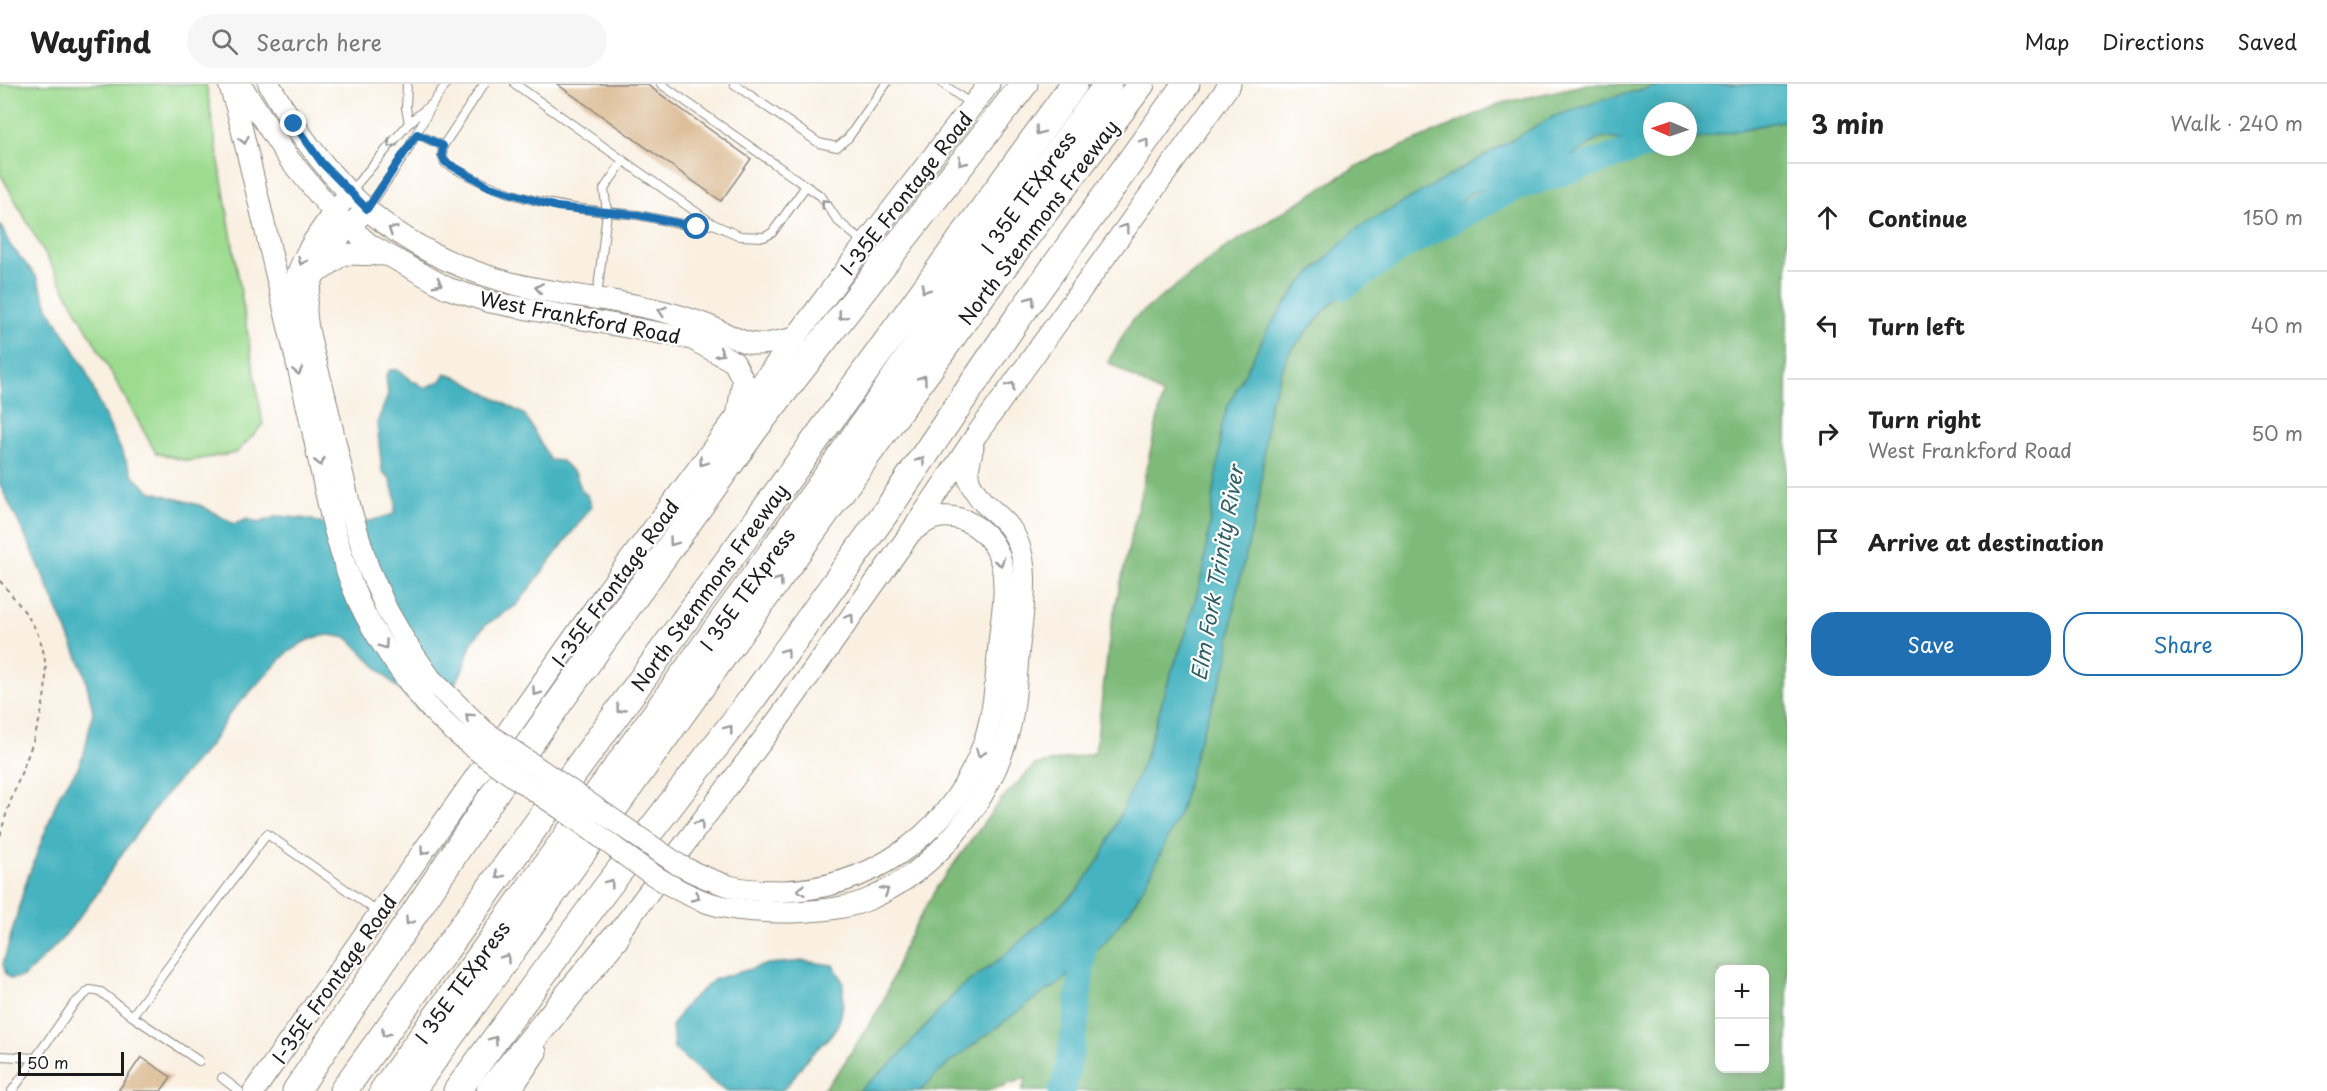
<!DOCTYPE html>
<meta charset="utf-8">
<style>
body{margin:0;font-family:"Playpen Sans",sans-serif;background:#f6f6f6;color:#222}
.controls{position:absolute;right:18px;bottom:18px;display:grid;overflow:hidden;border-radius:12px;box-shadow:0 3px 15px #0003}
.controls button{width:54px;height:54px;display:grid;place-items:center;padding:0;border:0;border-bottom:2px solid #e0e0e0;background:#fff;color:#222;font:30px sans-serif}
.compass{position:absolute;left:1643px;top:18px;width:54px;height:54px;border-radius:50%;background:#fff;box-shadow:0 3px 15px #0003;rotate:272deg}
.scale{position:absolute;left:18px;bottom:15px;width:106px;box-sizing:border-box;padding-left:6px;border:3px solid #1c1c1c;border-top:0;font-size:16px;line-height:21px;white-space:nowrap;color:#1c1c1c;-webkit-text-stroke:4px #fff;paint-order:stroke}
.stop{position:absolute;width:18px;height:18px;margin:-14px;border:4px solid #1f6fb2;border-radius:50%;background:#fff}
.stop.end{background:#1f6fb2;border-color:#fff;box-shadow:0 2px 6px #0008}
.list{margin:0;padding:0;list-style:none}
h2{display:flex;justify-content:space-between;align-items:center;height:78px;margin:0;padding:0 24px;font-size:26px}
h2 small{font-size:20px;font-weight:400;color:#767676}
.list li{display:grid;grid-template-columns:39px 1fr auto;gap:18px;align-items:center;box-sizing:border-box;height:108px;padding:0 24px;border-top:2px solid #e0e0e0}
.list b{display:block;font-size:22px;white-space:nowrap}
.list p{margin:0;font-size:20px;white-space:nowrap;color:#767676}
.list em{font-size:20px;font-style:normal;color:#767676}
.actions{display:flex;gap:12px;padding:18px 24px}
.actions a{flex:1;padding:14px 0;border:2px solid #1f6fb2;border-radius:24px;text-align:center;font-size:21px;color:#1f6fb2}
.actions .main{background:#1f6fb2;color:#fff}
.icon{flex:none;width:33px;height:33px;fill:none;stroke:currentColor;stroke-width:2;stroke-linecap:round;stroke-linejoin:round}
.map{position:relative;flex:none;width:1787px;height:1007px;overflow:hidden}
header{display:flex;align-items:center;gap:36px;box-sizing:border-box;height:84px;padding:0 30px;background:#fff;border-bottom:2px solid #e0e0e0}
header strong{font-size:28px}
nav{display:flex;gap:33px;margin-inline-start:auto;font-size:21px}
.search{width:420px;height:54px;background:#f6f6f6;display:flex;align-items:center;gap:15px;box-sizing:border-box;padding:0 21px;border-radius:33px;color:#767676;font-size:22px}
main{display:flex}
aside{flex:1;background:#fff}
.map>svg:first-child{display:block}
</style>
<header>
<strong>Wayfind</strong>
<div class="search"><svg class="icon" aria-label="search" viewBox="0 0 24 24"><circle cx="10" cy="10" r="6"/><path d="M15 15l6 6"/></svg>Search here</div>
<nav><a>Map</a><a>Directions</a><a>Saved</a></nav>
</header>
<main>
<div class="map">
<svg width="1787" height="1007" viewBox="0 0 1787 1007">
<rect width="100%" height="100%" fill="#fff"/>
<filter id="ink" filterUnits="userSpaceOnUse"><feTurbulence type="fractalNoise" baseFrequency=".0167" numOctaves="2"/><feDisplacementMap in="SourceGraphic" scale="12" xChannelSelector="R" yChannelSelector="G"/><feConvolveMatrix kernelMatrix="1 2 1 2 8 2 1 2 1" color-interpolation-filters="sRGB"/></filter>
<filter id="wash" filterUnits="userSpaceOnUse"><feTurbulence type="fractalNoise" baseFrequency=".008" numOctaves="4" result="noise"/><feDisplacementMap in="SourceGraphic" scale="24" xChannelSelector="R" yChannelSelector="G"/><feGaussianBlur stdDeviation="1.35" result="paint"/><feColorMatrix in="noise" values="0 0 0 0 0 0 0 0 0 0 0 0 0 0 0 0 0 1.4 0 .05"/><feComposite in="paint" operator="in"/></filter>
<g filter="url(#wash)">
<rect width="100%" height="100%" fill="#f9f0e2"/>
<polygon fill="#9ddb90" stroke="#5c7c56" stroke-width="1.5" points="0,0 206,0 263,341 236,369 188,377 156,369 0,89"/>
<path fill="#7ebb7a" stroke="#4d6c4b" stroke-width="1.5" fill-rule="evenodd" d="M1588 0H1787V1007H1022L1026 994 988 1007H822L841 984 882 920 906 858 937 803 1000 717 1035 681 1095 669 1111 542 1163 311 1108 278 1132 236 1222 166 1357 82 1502 19ZM1652 27H1688V63H1652ZM1720 886H1764V984H1720Z"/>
<g fill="#44b3c0" stroke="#30686e" stroke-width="1.5">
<polygon points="1665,0 1787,0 1787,36 1688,57 1688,27 1652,27 1652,61 1602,53 1555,82 1533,101 1510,105 1489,104 1470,109 1435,140 1418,149 1379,178 1328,223 1288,270 1269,322 1259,416 1235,516 1227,579 1198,661 1181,725 1152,788 1131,825 1104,859 1055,903 1044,908 949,979 920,1007 858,1007 894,977 960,904 1001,874 1078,806 1102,772 1144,677 1170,592 1186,549 1203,487 1220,364 1221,344 1228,321 1269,243 1299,201 1356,145 1552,33 1609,14"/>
<path d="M0 140 10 161 36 192 49 225 84 282 101 324 134 393 150 407 202 422 234 440 248 435 258 439 278 432 308 435 325 440 370 437 394 430 396 417 390 395 382 387 377 339 388 311 386 292 390 286C400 284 405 290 412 298H416L424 304 441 297 445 290 459 294 525 331 550 376 562 377 576 391 582 407 588 412 592 422 517 521 485 541 471 560 462 588 451 606 420 627 348 554 329 551 317 553 304 558 287 569 230 629 211 660 160 717 116 778 97 810 62 855 31 886 23 893 11 895 6 890 3 880 26 798 60 709 78 684 85 666 93 627 84 588 34 470 0 401Z"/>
<path d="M804 877 833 881C844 897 844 897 843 916 842 948 828 953 808 974 798 985 793 998 781 1007H728L718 1002 674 965 672 941 688 918 715 895 768 880Z"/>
</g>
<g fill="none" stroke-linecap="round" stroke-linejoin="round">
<g stroke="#44b3c0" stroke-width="26">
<polyline points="1344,203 1405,162 1512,105 1652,60"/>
<polyline points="1061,1007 1064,1002 1075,945 1086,845"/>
</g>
</g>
<g id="blocks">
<g fill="#ddbe99">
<polygon points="557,0 646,0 751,75 721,117"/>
<polygon points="141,973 171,993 161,1007 118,1007"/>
</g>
</g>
</g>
<g filter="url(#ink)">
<use href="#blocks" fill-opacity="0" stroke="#8a867f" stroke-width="1.5"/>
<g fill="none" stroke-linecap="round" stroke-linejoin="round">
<defs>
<g id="service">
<polyline points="407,0 406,24 409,39"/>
<polyline points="515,0 713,140"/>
<polyline points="661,0 806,102"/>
<polyline points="734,0 819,59 837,63 848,54 886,0"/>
<polyline points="943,0 972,21"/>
<path d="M417 50 443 62 442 71 445 79C501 112 543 121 607 128L597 213"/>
<polyline points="443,62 484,0"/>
<polyline points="623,77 604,105 607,128 638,131 697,143 713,140 740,152 764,153 772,149 806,102 821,112 838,137 864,159"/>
<polyline points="350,108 409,39 429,22"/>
<polyline points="369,123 405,71 433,19 446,0"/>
<polyline points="0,972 36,974"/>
<polyline points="199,977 132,932 267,750 378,828"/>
<polyline points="222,994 239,1007"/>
<polyline points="12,1007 74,920 90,906 101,908 132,932"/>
</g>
<g id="secondary">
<polyline points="229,0 237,25 307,321"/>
<polyline points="240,0 289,75 334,129 370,161 447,204 490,218 692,255 734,278 743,296 738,327"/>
<path d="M269 0C330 105 395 169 515 200 559 211 608 214 653 225 672 229 691 235 709 242 724 248 740 259 756 260 768 261 784 256 796 254"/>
<polyline points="323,185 343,170 386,171"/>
<path d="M290 228C292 184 315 152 342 118"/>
<path d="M325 313C319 287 307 254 306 227 305 192 335 154 360 132"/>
<path d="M973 363C966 391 964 394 982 417"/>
<path d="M914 446C931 433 944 429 964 436"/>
<polyline points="606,865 780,633 911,448 977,350 1230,0"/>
<polyline points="254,1007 606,508 865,160 989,0"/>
<polyline points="510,1007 536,968"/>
</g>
<g id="motorway">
<polyline points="296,1007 500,701 756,343 1024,0"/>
<polyline points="343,1007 1074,0"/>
<polyline points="383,1007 828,391 948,217 1108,0"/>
<polyline points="411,1007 982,211 1141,0"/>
<polyline points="457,1007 604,807 752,615 888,425 1017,235 1186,0"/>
<polyline points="490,1007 615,854"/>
</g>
</defs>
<use href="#service" stroke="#8a867f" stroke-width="10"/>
<use href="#secondary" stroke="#8a867f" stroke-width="23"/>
<use href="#motorway" stroke="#8a867f" stroke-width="29"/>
<path stroke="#8a867f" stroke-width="2" stroke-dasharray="4.5 4.5" stroke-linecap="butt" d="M0 497C14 514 31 533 39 553 64 619 14 689 0 753"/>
<use href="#service" stroke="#fff" stroke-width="8"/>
<use href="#secondary" stroke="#fff" stroke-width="21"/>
<use href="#motorway" stroke="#fff" stroke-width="27"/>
<defs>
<g id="secondary-bridge">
<path d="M325 313 351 427 368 483 387 526 406 559 431 595 484 647 679 781C696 790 714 798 733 803 749 807 767 807 783 807 869 804 943 754 978 674 994 638 996 598 999 559 1004 512 1017 460 964 436"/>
<path d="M307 321C322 386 332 457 359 518 374 551 404 594 428 622 470 668 528 701 579 737 619 766 659 801 706 818 733 827 762 828 791 828 817 827 850 825 874 813 935 785 983 725 1004 663 1014 635 1016 602 1018 572 1021 533 1035 478 1010 444 1003 434 991 426 982 417"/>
</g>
</defs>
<use href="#secondary-bridge" stroke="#8a867f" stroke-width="23" stroke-linecap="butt"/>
<use href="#secondary-bridge" stroke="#fff" stroke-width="21"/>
</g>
<defs><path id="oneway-chevron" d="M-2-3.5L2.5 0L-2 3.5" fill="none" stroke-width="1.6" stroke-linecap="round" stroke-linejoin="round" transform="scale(1.5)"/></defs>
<g stroke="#999">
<use href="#oneway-chevron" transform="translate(1039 47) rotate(126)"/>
<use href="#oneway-chevron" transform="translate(244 56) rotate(77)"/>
<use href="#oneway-chevron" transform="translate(1145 58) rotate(-54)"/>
<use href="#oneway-chevron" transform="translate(391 60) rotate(131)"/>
<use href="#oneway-chevron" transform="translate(962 78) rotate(129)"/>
<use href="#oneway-chevron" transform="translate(825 119) rotate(-130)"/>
<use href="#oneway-chevron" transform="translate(1125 144) rotate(-54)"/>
<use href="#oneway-chevron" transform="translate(392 146) rotate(-146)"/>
<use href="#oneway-chevron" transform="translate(302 177) rotate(114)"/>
<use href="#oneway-chevron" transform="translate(438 199) rotate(28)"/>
<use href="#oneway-chevron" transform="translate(539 204) rotate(-171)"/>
<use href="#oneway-chevron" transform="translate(925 205) rotate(126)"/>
<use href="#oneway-chevron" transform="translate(1031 216) rotate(-54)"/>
<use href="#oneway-chevron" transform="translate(662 227) rotate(-163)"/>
<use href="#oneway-chevron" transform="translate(842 232) rotate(128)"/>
<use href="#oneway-chevron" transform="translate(720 269) rotate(30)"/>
<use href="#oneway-chevron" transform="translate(298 287) rotate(76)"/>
<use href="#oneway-chevron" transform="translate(923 295) rotate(-55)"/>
<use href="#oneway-chevron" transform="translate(1011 302) rotate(-54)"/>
<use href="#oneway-chevron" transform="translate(921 377) rotate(-56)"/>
<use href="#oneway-chevron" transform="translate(320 378) rotate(77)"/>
<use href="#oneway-chevron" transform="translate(703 378) rotate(126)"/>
<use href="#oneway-chevron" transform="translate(673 458) rotate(126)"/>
<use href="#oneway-chevron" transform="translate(1000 478) rotate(73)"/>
<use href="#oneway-chevron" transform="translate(779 497) rotate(-54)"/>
<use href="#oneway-chevron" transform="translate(850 534) rotate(-55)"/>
<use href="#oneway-chevron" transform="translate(384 561) rotate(55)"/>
<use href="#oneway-chevron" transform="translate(786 568) rotate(-54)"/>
<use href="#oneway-chevron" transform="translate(536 608) rotate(125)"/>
<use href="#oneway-chevron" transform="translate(620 625) rotate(126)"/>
<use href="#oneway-chevron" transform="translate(469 633) rotate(-138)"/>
<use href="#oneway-chevron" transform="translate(729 645) rotate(-52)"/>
<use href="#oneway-chevron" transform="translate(980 669) rotate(112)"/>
<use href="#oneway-chevron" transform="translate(700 740) rotate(-53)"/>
<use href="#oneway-chevron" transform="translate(424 767) rotate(125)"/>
<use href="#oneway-chevron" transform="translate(499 791) rotate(126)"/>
<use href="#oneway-chevron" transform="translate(610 799) rotate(-52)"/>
<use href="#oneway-chevron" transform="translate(801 806) rotate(175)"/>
<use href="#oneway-chevron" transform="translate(885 807) rotate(-32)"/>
<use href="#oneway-chevron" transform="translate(696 813) rotate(25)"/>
<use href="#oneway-chevron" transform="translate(409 837) rotate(124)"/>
<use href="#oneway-chevron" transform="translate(506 874) rotate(-55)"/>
<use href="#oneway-chevron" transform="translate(385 949) rotate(126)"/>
<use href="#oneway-chevron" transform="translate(494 956) rotate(-54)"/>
</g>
</g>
<g fill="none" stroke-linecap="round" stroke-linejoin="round" filter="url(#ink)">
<polyline stroke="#1f6fb2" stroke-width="8" points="294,40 322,79 367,125 417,50 443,62 442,71 445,78 490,103 557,123 638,131 697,143"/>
</g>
<g text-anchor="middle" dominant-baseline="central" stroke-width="4.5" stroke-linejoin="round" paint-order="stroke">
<g font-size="20" fill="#1c1c1c" stroke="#fff">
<text transform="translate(1028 108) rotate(-54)">I 35E TEXpress</text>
<text transform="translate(906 109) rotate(-52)">I-35E Frontage Road</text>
<text transform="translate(1038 138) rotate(-53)">North Stemmons Freeway</text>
<text transform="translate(580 233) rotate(11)">West Frankford Road</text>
<text transform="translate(615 499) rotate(-54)">I-35E Frontage Road</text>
<text transform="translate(709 503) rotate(-54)">North Stemmons Freeway</text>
<text transform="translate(747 505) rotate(-54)">I 35E TEXpress</text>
<text transform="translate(334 895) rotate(-55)">I-35E Frontage Road</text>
<text transform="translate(462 898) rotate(-54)">I 35E TEXpress</text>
</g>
<g font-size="21" font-style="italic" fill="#2e6066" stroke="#fff">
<text transform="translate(1216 489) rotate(-80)">Elm Fork Trinity River</text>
</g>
</g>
</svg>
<div class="controls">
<button>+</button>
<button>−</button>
</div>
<svg class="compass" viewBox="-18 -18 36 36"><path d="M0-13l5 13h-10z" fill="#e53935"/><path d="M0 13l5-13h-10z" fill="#767676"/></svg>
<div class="scale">50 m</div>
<div class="stop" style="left:697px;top:143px"></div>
<div class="stop end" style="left:294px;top:40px"></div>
</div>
<aside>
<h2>3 min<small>Walk · 240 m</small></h2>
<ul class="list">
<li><svg class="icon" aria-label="ahead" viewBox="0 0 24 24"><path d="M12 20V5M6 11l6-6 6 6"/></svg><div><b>Continue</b></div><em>150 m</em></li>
<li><svg class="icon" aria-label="left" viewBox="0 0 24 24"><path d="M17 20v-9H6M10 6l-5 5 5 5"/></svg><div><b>Turn left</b></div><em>40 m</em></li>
<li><svg class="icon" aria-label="right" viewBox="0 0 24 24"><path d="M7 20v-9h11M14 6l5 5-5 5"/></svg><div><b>Turn right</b><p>West Frankford Road</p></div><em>50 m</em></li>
<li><svg class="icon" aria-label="arrive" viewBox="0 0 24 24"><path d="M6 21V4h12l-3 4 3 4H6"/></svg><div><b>Arrive at destination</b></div></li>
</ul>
<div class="actions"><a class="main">Save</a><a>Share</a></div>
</aside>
</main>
